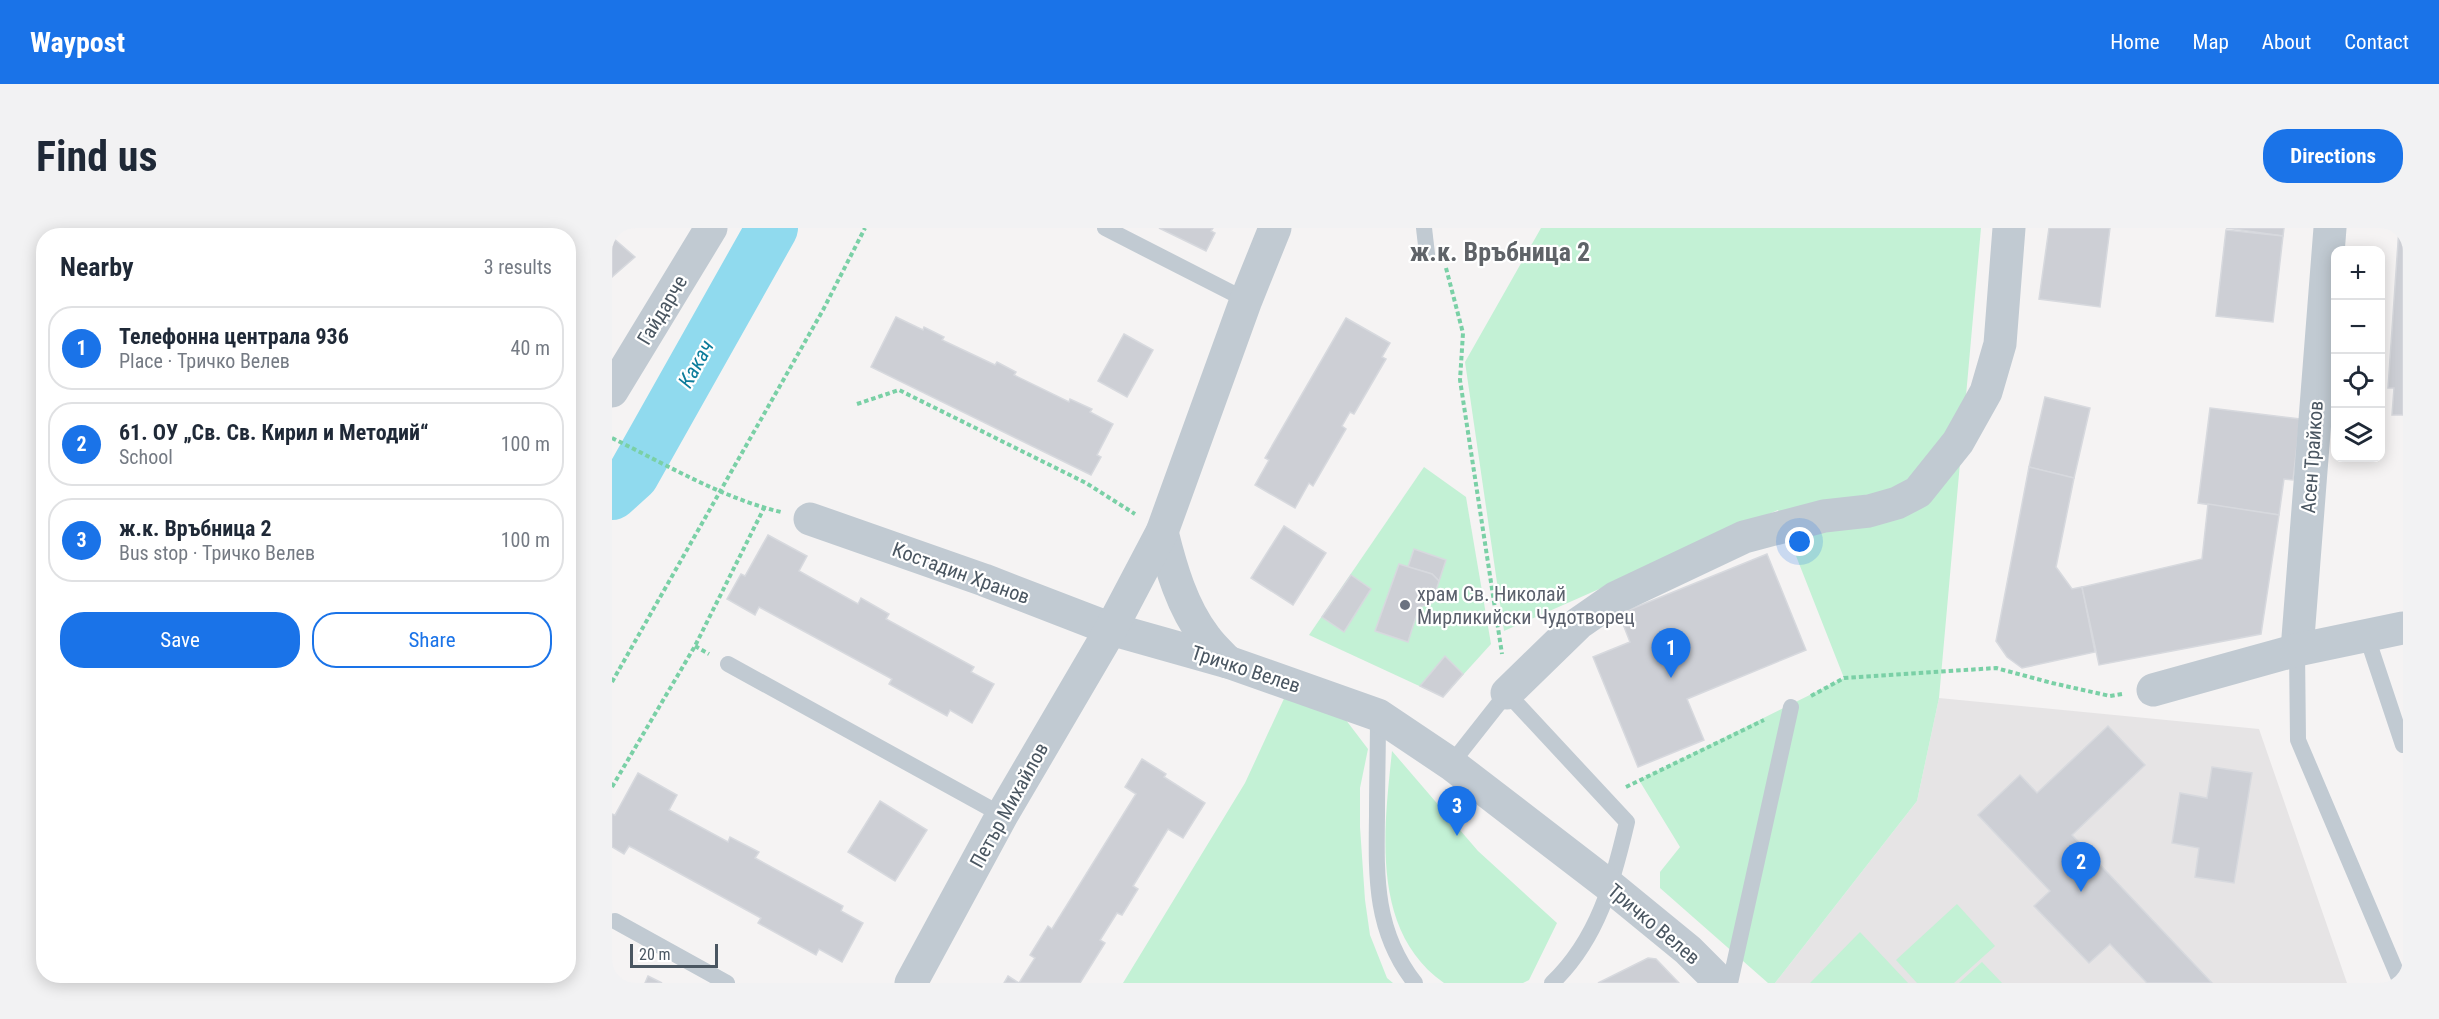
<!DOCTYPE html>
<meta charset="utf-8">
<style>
body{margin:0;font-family:"Roboto Condensed",sans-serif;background:#f2f2f3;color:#1f2937}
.controls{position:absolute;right:18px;top:18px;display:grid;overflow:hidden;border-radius:12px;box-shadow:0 3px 15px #0003}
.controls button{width:54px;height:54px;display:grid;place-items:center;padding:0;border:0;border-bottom:2px solid #e0e1e3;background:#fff;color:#1f2937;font:30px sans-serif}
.scale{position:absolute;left:18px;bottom:15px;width:88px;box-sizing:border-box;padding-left:6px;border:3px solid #4a5661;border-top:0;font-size:16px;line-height:21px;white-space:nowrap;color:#4a5661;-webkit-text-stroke:4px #fff;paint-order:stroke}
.you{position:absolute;left:1188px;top:314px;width:21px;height:21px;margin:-15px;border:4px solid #fff;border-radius:50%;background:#1a73e8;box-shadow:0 0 0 9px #1a73e833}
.badge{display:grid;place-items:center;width:39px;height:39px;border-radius:50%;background:#1a73e8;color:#fff;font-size:20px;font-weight:700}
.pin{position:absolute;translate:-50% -50px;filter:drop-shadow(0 2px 3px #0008)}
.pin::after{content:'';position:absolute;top:32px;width:21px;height:18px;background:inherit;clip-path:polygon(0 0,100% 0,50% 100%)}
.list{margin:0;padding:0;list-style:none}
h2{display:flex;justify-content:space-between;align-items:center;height:78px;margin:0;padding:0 24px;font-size:26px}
h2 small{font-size:20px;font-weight:400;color:#747a83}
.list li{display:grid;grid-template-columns:39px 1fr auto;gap:18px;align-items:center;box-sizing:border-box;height:84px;margin:0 12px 12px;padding:0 12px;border:2px solid #e0e1e3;border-radius:24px}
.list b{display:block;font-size:22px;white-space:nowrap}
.list p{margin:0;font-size:20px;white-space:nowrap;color:#747a83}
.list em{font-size:20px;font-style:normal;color:#747a83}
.actions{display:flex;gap:12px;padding:18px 24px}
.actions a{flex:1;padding:14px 0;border:2px solid #1a73e8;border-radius:24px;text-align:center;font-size:21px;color:#1a73e8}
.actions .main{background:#1a73e8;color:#fff}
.icon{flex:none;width:33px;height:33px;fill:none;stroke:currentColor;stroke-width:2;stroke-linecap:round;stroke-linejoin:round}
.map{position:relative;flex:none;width:1791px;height:755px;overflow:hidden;border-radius:24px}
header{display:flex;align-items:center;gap:36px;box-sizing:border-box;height:84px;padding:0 30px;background:#1a73e8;color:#fff}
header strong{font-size:28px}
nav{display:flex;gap:33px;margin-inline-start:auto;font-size:21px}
.intro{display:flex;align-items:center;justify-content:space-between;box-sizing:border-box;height:144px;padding:0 36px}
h1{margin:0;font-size:42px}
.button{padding:15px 27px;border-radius:24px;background:#1a73e8;color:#fff;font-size:21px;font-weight:700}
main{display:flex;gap:36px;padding:0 36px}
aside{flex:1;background:#fff;border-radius:24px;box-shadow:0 3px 15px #0003}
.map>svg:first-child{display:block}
</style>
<header>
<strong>Waypost</strong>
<nav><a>Home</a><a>Map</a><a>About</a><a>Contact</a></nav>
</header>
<div class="intro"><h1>Find us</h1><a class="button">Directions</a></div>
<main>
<aside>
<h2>Nearby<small>3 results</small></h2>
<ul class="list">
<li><span class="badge">1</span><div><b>Телефонна централа 936</b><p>Place · Тричко Велев</p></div><em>40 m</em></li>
<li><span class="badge">2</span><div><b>61. ОУ „Св. Св. Кирил и Методий“</b><p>School</p></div><em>100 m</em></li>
<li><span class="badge">3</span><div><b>ж.к. Връбница 2</b><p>Bus stop · Тричко Велев</p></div><em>100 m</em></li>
</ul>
<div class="actions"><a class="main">Save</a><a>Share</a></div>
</aside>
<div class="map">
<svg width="1791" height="755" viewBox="0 0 1791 755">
<rect width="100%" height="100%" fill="#f5f3f3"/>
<polygon fill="#e6e4e5" points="1327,470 1647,501 1735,755 1163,755 1305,573"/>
<g fill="#c3f1d5">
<polygon points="929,0 1369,0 1327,470 1305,573 1163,755 1156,755 1048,660 1048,644 1068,619 1027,552 1232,450 1166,282 892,403 853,134"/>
<polygon points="812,239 854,269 879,416 831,469 697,407"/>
<polygon points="676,462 718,471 756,521 748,560 748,599 753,672 758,707 775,750 781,755 511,755 633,555"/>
<path d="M780 523 866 623 945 695 917 752 911 755H832C758 703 772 601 780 523Z"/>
<polygon points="1345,676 1383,718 1342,755 1305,755 1284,732"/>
<polygon points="1248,704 1296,755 1198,755"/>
<polygon points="1370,734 1390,755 1347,755"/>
</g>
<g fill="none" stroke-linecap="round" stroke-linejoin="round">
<polyline stroke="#90daee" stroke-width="52" points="0,266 21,247 160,0"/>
</g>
<g fill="#cdcfd5" stroke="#d7d9de" stroke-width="1.5">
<polygon points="547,0 601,0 599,3 603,5 594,23"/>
<polygon points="1437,0 1498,0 1488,79 1427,71"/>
<polygon points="1614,0 1672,0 1671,8"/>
<polygon points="1787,0 1791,0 1791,187 1780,187 1782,160 1776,160"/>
<polygon points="1614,2 1671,8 1661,94 1604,88"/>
<polygon points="0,9 23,29 0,49"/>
<polygon points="284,89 311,102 312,99 332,109 330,112 383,137 385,134 404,144 402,147 457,174 458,171 480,181 478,184 501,196 485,227 489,229 479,247 259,139"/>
<polygon points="734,90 778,115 770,129 774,131 742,186 738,184 730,198 734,201 701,258 697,255 683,280 643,257 657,232 653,230"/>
<polygon points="512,106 541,122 515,169 486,153"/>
<polygon points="1433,169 1478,180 1462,250 1417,239"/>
<polygon points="1598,180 1688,191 1681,252 1672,251 1667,287 1586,275"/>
<polygon points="1417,239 1462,250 1444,339 1460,361 1470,359 1483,424 1410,440 1395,429 1384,413"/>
<polygon points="1596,276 1667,287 1649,406 1487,437 1470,359 1590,331"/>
<polygon points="672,298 714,325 681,377 639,350"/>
<polygon points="156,307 195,328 187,343 246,376 249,370 277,386 274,391 362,439 359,444 382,456 360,495 338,482 335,488 277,456 280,451 147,379 143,387 115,371 129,346 133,348"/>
<polygon points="802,321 834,332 827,353 820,346 796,339"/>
<polygon points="1155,326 1194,422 1075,471 1092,512 1026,539 981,429 1018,414 1007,386"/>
<polygon points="787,336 820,346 827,353 820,375 807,379 796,414 763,403"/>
<polygon points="739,347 759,361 732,404 710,389"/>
<polygon points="833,428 851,446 831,469 808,458"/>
<polygon points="1496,498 1533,537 1460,607 1600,755 1535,755 1498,716 1477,735 1422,678 1438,663 1366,587 1408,547 1425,565"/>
<polygon points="530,531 554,546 552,549 593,575 571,610 556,601 521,658 526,661 510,687 505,685 488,712 493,715 468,755 407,755 423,730 418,727 436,698 440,701 524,566 513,559"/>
<polygon points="1600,539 1640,545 1622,655 1583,649 1587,620 1560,615 1568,565 1595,570"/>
<polygon points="26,545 65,567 57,582 116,614 118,609 147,624 143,630 231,678 229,683 251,695 230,734 207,721 204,727 146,695 149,690 23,621 17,618 12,626 0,619 0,586 3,587"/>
<polygon points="268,573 315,602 283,653 236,624"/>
<polygon points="1036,730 1044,731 1067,755 986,755"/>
<polygon points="36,748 50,755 33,755"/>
<polygon points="396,748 407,755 392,755"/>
</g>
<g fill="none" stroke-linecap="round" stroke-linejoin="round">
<g stroke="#7ad0a6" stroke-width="4" stroke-dasharray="4.5 3" stroke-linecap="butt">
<polyline points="834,40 851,105 848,152 890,426"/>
<polyline points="245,176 287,162 474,255 523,286"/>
<path d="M0 210C55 237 110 270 169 284"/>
<polyline points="83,418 97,426"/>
<polyline points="0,454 211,82 253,0"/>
<polyline points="1199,468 1232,450 1384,440 1440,455 1498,468 1510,466"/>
<polyline points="0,559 83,418 152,280"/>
<polyline points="1014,559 1152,492"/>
</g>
<g stroke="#c1cad2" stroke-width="16">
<polyline points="493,0 634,72"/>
<polyline points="812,0 815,26"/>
<polyline points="1755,409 1791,517"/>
<polyline points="1685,422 1686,512 1789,755"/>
<polyline points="116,436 390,587"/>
<path d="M766 487C766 520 765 554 765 588 764 651 763 704 803 755"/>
<path d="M839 536 895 465 1015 594C1001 654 986 711 940 755"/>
<polyline points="3,693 115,755"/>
<polyline points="1118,755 1179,479"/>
</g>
<g stroke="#c1cad2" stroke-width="33">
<polyline points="0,163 99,0"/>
<polyline points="198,291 372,352 499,401 616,434 766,487 839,536 999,659 1076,722 1109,755"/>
<path d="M550 304C559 340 570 379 593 409 599 418 608 426 616 434"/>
<polyline points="1685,422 1718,0"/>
<polyline points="1541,462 1685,422 1791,400"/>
<polyline points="895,465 967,395 1003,370 1132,309 1212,288 1257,283 1285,275 1306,264 1346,214 1374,164 1388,116 1397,0"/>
<polyline points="299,755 390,587 499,401 550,304 634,72 663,0"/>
</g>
</g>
<circle fill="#6b7280" stroke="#fff" stroke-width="2" cx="793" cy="377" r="6"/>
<g text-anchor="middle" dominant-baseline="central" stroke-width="4.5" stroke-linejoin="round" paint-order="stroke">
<g font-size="20" fill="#4a5661" stroke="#fff">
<text transform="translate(50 82) rotate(-59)">Гайдарче</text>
<text transform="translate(1700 229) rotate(-86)">Асен Трайков</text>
<text transform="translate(349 345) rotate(20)">Костадин Хранов</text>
<text transform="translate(634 441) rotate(18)">Тричко Велев</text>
<text transform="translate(397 577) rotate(-61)">Петър Михайлов</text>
<text transform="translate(1042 696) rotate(40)">Тричко Велев</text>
</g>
<g font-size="20" fill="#5b616d" stroke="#fff" text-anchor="start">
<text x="805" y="366">храм Св. Николай<tspan x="805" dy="23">Мирликийски Чудотворец</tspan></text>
</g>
<g font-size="21" font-style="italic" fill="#0c7c9b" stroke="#fff">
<text transform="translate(84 136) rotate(-61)">Какач</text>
</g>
<g font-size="26" font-weight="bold" fill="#5f6368" stroke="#fff">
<text x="888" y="24">ж.к. Връбница 2</text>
</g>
</g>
</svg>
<div class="controls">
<button>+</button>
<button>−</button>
<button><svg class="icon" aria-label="locate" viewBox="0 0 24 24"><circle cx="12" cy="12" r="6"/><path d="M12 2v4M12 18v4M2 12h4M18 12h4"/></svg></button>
<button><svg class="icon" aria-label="layers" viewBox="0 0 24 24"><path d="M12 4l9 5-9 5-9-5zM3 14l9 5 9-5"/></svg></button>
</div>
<div class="scale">20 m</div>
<div class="you"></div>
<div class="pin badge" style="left:1059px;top:450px">1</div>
<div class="pin badge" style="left:1469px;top:664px">2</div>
<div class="pin badge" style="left:845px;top:608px">3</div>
</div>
</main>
